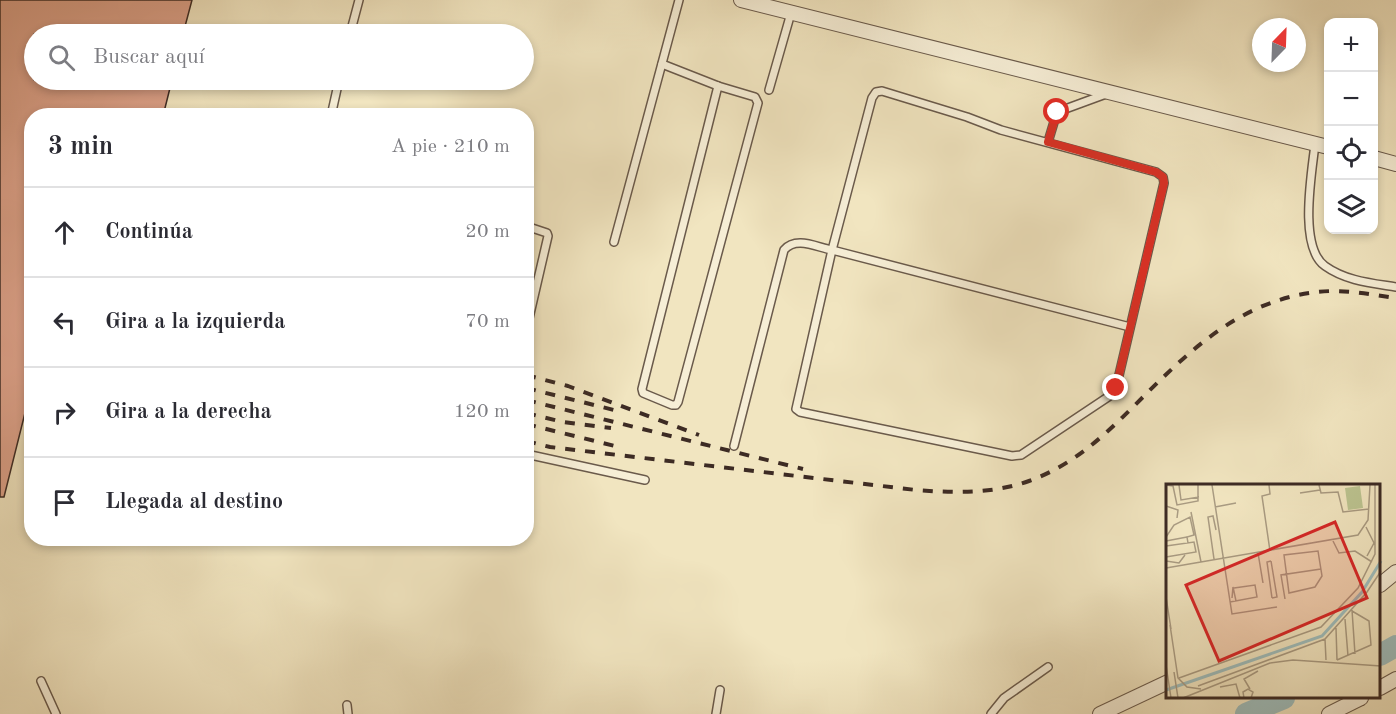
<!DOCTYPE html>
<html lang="es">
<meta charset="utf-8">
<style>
body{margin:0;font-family:"Old Standard TT",serif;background:#f7f7f7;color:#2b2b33}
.controls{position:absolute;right:18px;top:18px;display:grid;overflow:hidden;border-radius:12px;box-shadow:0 3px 9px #0003}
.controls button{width:54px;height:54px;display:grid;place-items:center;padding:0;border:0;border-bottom:2px solid #e1e1e2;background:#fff;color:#2b2b33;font:30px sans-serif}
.compass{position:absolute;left:1252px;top:18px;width:54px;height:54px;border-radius:50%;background:#fff;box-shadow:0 3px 9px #0003;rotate:23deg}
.stop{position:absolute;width:18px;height:18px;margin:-14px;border:4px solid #d93025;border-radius:50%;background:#fff}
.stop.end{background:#d93025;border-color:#fff;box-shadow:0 2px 6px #0008}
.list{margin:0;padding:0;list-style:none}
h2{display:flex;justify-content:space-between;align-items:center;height:78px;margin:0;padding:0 24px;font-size:26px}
h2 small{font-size:20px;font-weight:400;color:#7c7c81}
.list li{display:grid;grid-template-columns:39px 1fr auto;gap:18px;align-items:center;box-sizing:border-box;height:90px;padding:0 24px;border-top:2px solid #e1e1e2}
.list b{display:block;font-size:22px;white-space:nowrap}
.list em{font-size:20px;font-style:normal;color:#7c7c81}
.icon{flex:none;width:33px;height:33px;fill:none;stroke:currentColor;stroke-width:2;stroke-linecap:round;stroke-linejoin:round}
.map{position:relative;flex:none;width:1396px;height:714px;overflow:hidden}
.search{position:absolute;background:#fff;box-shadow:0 3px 9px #0003;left:24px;top:24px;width:510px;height:66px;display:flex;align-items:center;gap:15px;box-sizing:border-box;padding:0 21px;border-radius:33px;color:#7c7c81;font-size:22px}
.panel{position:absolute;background:#fff;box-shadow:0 3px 9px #0003;left:24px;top:108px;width:510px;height:438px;border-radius:24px}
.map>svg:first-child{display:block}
</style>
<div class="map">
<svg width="1396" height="714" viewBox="0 0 1396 714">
<rect width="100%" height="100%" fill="#f1e5c0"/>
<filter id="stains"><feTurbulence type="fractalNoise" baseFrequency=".00333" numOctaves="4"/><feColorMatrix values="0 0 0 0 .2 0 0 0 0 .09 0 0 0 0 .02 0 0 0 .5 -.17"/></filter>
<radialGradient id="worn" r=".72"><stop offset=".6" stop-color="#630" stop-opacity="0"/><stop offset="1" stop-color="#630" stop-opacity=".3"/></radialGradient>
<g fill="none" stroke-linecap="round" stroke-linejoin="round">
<g stroke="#9ebdbc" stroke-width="22">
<polyline points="1380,655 1396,646"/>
<polyline points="1246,714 1284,698"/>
</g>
</g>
<polygon fill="#dba088" stroke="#3d2b24" stroke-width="1.5" points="0,0 192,0 183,34 34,34 34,80 172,80 163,116 32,116 32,385 4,497 0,497"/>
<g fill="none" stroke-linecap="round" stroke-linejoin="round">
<defs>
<g id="lane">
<polyline points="350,34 359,0"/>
<polyline points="662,64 718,86"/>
<polygon points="718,86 755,97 758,103 678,402 676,405 672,405 643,393 642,389"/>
<polyline points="769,90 791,13"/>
<polygon points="882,91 967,117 1001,130 1156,172 1163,177 1164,183 1116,388 1111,395 1021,455 1012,456 800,412 796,409 832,250 872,98 876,92"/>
<polyline points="331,116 339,80"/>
<polyline points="1048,142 1057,112 1106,94"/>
<path d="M1315 144C1312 172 1298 247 1325 266 1346 281 1371 283 1396 287"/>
<polyline points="526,226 547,233 548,236 526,331"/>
<polyline points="614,242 679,0"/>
<path d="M734 446 784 250C796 236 816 247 832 250L1130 327"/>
<polyline points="526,454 645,480"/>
<polyline points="41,681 56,714"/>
<polyline points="347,705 348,714"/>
<polyline points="716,714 720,690"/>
<polyline points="991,714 1004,698 1048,667"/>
</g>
<g id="street">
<polyline points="741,0 1328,147"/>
<polyline points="1374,158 1396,164"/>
<polyline points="1380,585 1396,572"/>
<polyline points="1380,688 1396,679"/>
<polyline points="1100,714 1168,682"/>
<polyline points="1329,714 1361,698"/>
</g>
</defs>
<use href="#lane" stroke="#6a5a4b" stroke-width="10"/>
<use href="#street" stroke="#6a5a4b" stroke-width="16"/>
<use href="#lane" stroke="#f6eed6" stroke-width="7"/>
<use href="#street" stroke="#f6eed6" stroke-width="14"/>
<g stroke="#3d2b24" stroke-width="4" stroke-dasharray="10 10" stroke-linecap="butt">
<polyline points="526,375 568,386 699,435"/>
<polyline points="526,388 614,410"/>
<polyline points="526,400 803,469"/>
<polyline points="526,413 563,422 611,428"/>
<polyline points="526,424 623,448"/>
<path d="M526 441 550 447 916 490C955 493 992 494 1029 481 1071 466 1102 438 1133 407 1190 350 1245 294 1332 291 1354 291 1375 295 1396 298"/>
</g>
</g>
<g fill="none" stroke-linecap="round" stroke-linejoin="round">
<polyline stroke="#d93025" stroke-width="8" points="1057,112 1048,142 1156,172 1163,177 1164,183 1116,388"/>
</g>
<g transform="translate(1166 484)">
<rect width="214" height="214" fill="#f1e5c0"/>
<path d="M194 2 197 24 182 26 179 4Z" fill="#bcc491"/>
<path fill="none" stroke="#9ebdbc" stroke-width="3" d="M0 206 156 152 196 108 215 77"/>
<path fill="none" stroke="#a99b82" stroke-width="1.5" d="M0 1 7 2 11 21 32 17V1M13 1 15 16 33 13M46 1 66 130 111 123M103 1 104 10 96 12 104 67M153 1 155 9 172 8 177 28 203 25M134 9 154 6M0 22 12 26 11 34M49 23 70 19M25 28 35 78M200 43 208 59 201 72M0 53 8 41 24 33 28 51 21 53 22 59M0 57 21 53M167 57 173 69 189 67 206 78M0 62 28 58 30 68 0 73M152 67 156 92 149 103 123 109 118 71ZM92 69 97 99M48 75 42 33 47 32 50 46M0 77 13 79 19 71M105 77 101 78 106 114M105 77 111 113 106 114M0 84 192 51 202 36 204 1M0 113 5 145M66 114 67 103 70 117M119 115 115 91 155 85M64 118 91 113 89 101 68 104M186 126 189 170M179 135 182 172M4 141 12 194 21 203 35 205M170 144 171 176M159 155 160 176M171 176 205 161 203 137 186 127M0 181 5 214M8 188 12 214M13 194 155 143 192 104 209 70V1M32 202 159 155 201 108 215 87M54 203 70 200 74 214M84 205 78 195 92 187M17 214 104 179 127 176 215 182M78 214 77 208 82 205 87 208 85 214"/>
<path fill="#d62828" fill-opacity="0.15" stroke="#d62828" stroke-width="3" d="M169 38 201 114 53 177 20 101Z"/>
<rect width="214" height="214" fill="none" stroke="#3d2b24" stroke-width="3"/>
</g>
<rect width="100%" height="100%" filter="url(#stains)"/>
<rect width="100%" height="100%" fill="url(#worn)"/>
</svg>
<div class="controls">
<button>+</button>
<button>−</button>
<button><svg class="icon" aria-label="locate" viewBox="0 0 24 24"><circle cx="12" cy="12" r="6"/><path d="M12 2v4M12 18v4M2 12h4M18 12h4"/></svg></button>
<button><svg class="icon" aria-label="layers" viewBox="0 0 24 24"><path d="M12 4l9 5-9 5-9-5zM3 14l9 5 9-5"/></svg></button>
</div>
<svg class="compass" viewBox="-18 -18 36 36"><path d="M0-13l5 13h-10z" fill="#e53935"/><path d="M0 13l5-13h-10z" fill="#7c7c81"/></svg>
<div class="stop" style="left:1057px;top:112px"></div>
<div class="stop end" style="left:1116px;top:388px"></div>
<div class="search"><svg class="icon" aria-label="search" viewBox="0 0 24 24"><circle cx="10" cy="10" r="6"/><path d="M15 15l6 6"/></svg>Buscar aquí</div>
<section class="panel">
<h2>3 min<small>A pie · 210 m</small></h2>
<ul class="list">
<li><svg class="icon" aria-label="ahead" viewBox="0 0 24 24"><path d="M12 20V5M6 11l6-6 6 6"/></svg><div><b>Continúa</b></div><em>20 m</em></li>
<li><svg class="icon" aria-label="left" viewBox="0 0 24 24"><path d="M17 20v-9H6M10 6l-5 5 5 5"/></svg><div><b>Gira a la izquierda</b></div><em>70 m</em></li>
<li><svg class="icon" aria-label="right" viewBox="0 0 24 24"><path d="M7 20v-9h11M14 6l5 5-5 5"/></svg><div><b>Gira a la derecha</b></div><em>120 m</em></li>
<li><svg class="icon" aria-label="arrive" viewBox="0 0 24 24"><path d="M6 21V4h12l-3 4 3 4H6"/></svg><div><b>Llegada al destino</b></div></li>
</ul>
</section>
</div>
